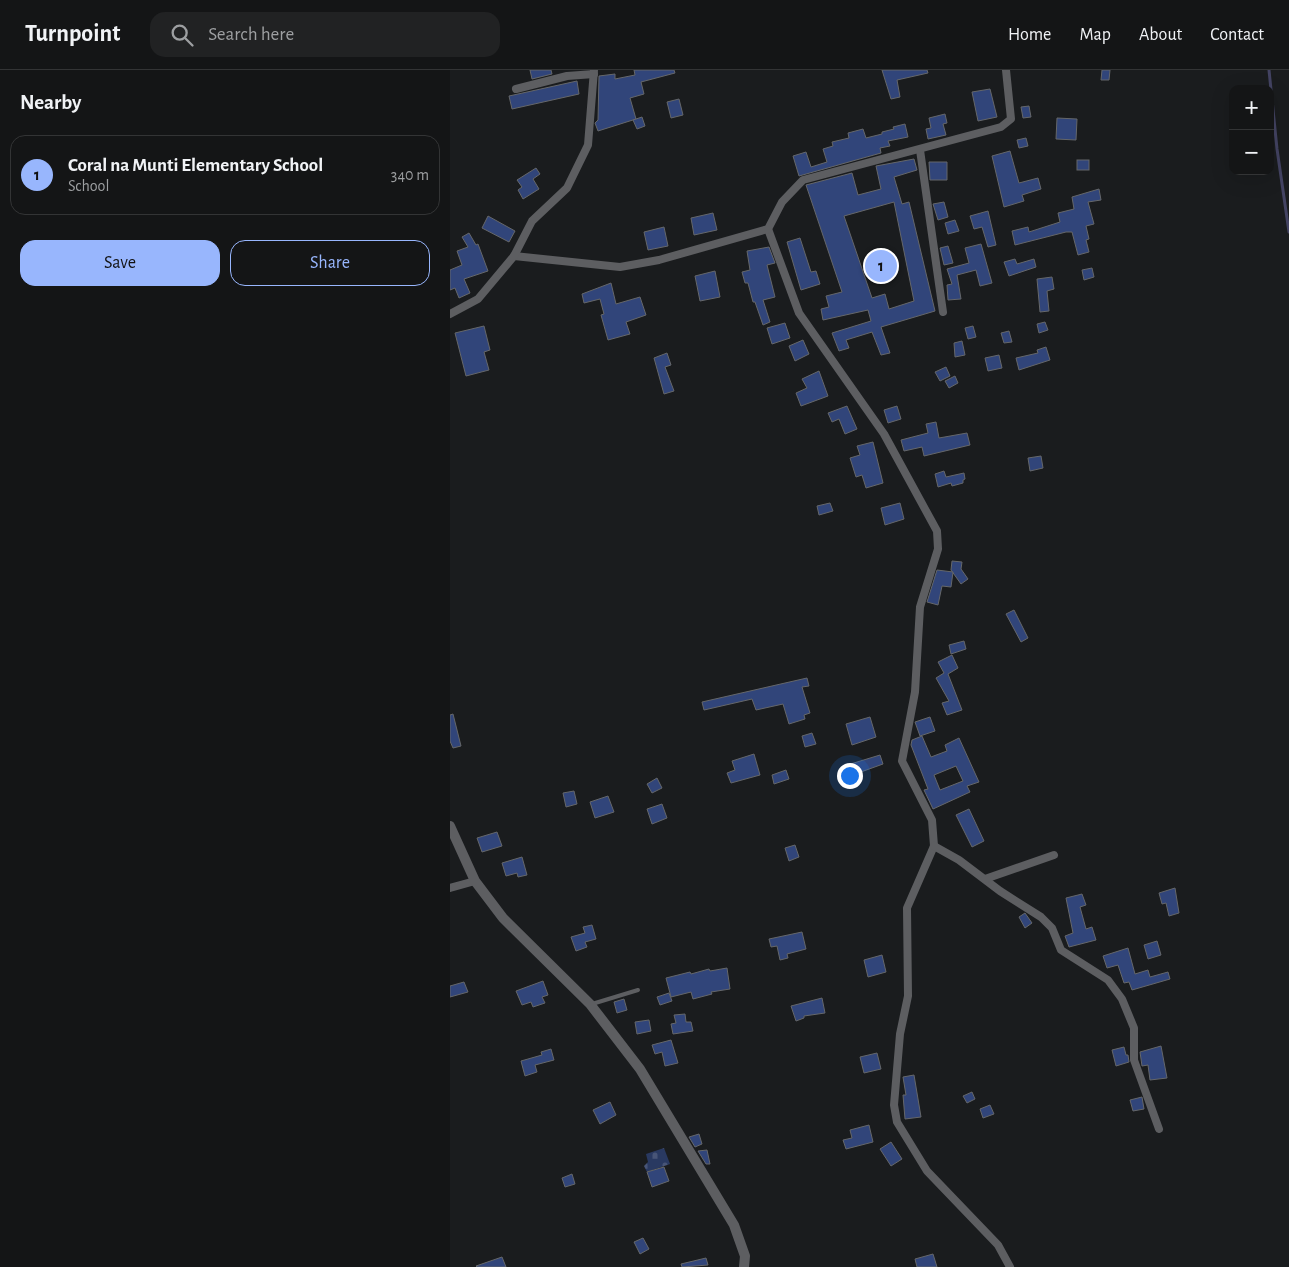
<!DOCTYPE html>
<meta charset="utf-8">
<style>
body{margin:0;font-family:"Alegreya Sans",sans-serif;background:#212223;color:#f1f3f6}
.controls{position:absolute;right:15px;top:15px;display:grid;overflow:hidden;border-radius:10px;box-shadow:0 5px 20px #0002}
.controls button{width:45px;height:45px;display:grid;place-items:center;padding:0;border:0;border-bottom:1px solid #333435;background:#141516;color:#f1f3f6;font:25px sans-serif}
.you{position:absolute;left:399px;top:705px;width:18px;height:18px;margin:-12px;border:4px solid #fff;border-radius:50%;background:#1a73e8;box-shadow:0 0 0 8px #1a73e833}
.badge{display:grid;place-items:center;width:32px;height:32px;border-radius:50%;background:#98b6fd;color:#111;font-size:16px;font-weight:700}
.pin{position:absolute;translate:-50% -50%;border:2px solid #fff;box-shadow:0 1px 5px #0006}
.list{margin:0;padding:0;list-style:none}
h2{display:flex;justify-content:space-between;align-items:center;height:65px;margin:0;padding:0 20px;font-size:21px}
h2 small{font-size:16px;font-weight:400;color:#9d9fa1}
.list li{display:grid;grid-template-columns:32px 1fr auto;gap:15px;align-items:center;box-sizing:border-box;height:80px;margin:0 10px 10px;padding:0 10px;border:1px solid #333435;border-radius:15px}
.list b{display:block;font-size:19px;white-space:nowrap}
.list p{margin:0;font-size:16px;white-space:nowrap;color:#9d9fa1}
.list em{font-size:16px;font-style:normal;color:#9d9fa1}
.actions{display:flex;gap:10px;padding:15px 20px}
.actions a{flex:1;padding:11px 0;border:1px solid #98b6fd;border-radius:15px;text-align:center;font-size:18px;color:#98b6fd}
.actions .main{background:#98b6fd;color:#111}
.icon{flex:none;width:28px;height:28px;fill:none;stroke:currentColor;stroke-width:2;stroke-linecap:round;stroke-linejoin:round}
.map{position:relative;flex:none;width:839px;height:1197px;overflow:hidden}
header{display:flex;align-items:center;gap:30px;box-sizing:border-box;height:70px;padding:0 25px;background:#141516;border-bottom:1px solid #333435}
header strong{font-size:24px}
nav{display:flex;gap:28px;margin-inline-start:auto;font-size:18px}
.search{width:350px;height:45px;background:#212223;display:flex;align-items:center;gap:12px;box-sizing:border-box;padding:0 18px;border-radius:15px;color:#9d9fa1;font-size:19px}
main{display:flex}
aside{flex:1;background:#141516}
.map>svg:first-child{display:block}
</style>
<header>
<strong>Turnpoint</strong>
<div class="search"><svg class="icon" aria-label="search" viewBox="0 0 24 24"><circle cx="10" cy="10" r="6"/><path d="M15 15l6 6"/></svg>Search here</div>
<nav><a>Home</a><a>Map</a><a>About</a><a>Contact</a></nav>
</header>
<main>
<aside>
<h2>Nearby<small></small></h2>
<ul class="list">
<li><span class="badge">1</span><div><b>Coral na Munti Elementary School</b><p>School</p></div><em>340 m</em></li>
</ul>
<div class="actions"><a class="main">Save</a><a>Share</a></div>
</aside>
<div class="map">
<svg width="839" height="1197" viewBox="0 0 839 1197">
<defs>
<pattern id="cemetery-stones" width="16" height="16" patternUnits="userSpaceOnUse" patternTransform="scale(1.25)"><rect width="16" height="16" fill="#293961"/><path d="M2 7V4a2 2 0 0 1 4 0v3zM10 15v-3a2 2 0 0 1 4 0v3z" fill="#485577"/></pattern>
</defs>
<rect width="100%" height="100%" fill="#1a1c1e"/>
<polygon fill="url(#cemetery-stones)" points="214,1078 220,1094 197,1102 194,1096 198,1092 196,1084"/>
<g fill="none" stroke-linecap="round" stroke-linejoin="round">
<polyline stroke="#434362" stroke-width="3" points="819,0 827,79 839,162"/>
</g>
<g fill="#31457a" stroke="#65676a" fill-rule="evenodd">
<polygon points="80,0 101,0 102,4 82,9"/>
<polygon points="184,0 224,0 225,3 191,12 194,24 180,28 186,49 148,61 145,53 148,50 149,6 165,4 165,9 185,5"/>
<polygon points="432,0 477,0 478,3 447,10 450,27 441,29"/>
<polygon points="652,0 660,0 659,10 651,10"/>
<polygon points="127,11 129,24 62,39 59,26"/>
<polygon points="540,19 547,47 528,51 522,22"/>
<polygon points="229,29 233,45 221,48 217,32"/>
<polygon points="579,36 581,47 573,48 571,37"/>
<polygon points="495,44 497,53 493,54 496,65 478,69 476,59 481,58 479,48"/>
<polygon points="192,47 195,56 187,59 183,50"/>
<polygon points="607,48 627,49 626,70 606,69"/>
<polygon points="455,54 458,67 438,71 440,76 430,78 431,83 349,106 343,86 356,82 361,97 377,92 373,79 383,76 382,72 399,68 398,63 413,59 416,68 432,64 432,62 444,59 443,57"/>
<polygon points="576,68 578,76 569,78 567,70"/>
<polygon points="560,81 569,113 588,108 591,119 572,125 574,131 554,137 542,86"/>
<path d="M464 89 467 100 444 107 452 134 459 132 485 241 431 257 440 283 431 285 422 262 396 270 399 278 389 281 382 263 421 251 418 240 373 250 371 239 379 237 376 226 392 222 356 115 402 103 408 125 431 119 426 96ZM444 132 464 231 439 239 435 224 422 228 394 146Z"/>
<rect x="627" y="90" width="12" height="10"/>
<polygon points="479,92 497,92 497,110 480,110"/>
<polygon points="86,98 90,104 83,109 89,119 73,129 68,120 72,117 67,110"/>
<polygon points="649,119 651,130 638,132 644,154 636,156 639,169 636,170 639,182 628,185 622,162 616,162 565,175 562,161 578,157 579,162 610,152 608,143 624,139 622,127"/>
<polygon points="494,132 498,147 488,150 483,134"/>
<polygon points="538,141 546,175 538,177 532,157 524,159 520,146"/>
<polygon points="263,143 267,160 244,165 241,148"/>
<polygon points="38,146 65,161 59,172 32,158"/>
<polygon points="505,150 509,161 498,164 495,153"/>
<polygon points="214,157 218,176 198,180 194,162"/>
<polygon points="19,163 26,175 28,174 38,201 14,209 20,223 9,228 5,218 0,220 0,200 12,195 7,181 18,177 12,167"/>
<polygon points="350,168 361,202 366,201 370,214 351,220 337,172"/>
<polygon points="531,174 542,213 530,216 526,200 507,205 511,229 498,230 497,215 502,214 497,199 519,193 515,178"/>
<polygon points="498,176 503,193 494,195 490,178"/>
<polygon points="319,177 325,193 317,195 325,227 313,230 320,252 313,255 305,232 303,232 298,213 295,213 292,202 300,200 297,181"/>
<polygon points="565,189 567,194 584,189 586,197 559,206 554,192"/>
<polygon points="642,198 644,207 634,210 632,200"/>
<polygon points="265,201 270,227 250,231 245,206"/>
<polygon points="602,207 604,219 597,221 599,241 590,242 587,209"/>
<polygon points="161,213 166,234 190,227 196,245 176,252 180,264 158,270 151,245 154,244 150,229 134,233 132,224"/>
<polygon points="595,252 598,260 589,263 587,254"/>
<polygon points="335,253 340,268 322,274 317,258"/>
<polygon points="34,256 40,280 34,282 39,300 16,306 5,263"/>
<polygon points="523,256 526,267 518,269 515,258"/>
<polygon points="559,261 562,272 554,273 551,263"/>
<polygon points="353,270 359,284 345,291 339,276"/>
<polygon points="512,271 515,285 505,287 504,273"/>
<polygon points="596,277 600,290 569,300 566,288 588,283 587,280"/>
<polygon points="217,283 221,295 215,297 224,321 214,324 204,288"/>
<polygon points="549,285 552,298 538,301 535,288"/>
<polygon points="496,297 500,306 490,311 485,302"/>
<polygon points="369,301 378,326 351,336 346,323 357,318 352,309"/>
<polygon points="505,306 508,313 499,318 495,311"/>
<polygon points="397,336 407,359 395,364 389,349 382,352 378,343"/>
<polygon points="447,336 451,349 438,353 434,340"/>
<polygon points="486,352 489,368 517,363 520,375 474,386 472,377 454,381 451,370 478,363 476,354"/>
<polygon points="423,372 433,413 416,418 412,405 406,407 400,388 410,385 407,376"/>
<polygon points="591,386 593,398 580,401 578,388"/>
<polygon points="494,401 496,407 514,403 515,409 513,410 513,413 502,416 501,413 488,417 485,404"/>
<polygon points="380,433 383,441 369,445 367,436"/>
<polygon points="450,433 454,449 435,455 431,438"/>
<polygon points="502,491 512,492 511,499 518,509 511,514 501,500"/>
<polygon points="487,500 503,502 501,517 492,516 488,535 477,532"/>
<polygon points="564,540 578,568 571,572 556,544"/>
<polygon points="514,571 516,579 501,584 499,575"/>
<polygon points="502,585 508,598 498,604 512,640 497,645 492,633 499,631 486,608 494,603 488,592"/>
<polygon points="357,608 359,616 352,617 360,643 354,645 355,649 339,654 333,634 306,640 302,629 254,640 252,632"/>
<polygon points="3,644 11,676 3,678 0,671 0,645"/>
<polygon points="420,647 426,667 402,675 396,654"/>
<polygon points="480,647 485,661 470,666 465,652"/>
<polygon points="362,663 366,674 355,677 352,666"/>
<path d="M472 666 481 687 497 681 495 675 509 668 529 712 517 716 520 722 483 739 474 720 478 719 461 675 462 670ZM506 696 513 711 490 720 484 705Z"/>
<polygon points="304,684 310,705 281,713 277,703 285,700 282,691"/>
<polygon points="430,685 433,694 397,707 394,696"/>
<polygon points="336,700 339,709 324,714 322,705"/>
<polygon points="207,708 212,718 202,723 197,714"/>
<polygon points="124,721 127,734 116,737 113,723"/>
<polygon points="158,726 164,742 145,748 140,732"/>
<polygon points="212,734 217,748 202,754 197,739"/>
<polygon points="519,739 534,771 522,777 506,745"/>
<polygon points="47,762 52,776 32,782 27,768"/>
<polygon points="345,775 349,787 339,791 335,778"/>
<polygon points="72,787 77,805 68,807 67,803 56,806 52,793"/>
<polygon points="725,818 729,843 719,846 716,833 712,834 709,823"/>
<polygon points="632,824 636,835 630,837 636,859 642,857 646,870 619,877 615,866 623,863 616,828"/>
<polygon points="575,843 582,853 575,858 569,847"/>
<polygon points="142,855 146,869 135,872 137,877 126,881 121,867 135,863 133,857"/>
<polygon points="352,862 356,879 337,884 338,888 330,890 327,876 321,877 319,869"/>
<polygon points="707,871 711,885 698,889 694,875"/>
<polygon points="678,878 685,904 698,900 700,907 718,902 720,909 682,920 679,912 674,913 668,895 657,898 653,886"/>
<polygon points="432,885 436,902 418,907 414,890"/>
<polygon points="277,898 280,919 261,922 262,924 243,929 241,922 221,927 216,908 240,902 241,904 259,899 260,901"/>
<polygon points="93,911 98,925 92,927 95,933 83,937 81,932 72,935 66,921"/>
<polygon points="14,912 18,922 0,927 0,916"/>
<polygon points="219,923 222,931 210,935 207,927"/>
<polygon points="372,928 375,943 354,946 354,948 346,951 341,936"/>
<polygon points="174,929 177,940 167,943 164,932"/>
<polygon points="235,944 236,952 241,952 243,961 223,964 221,954 226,953 224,945"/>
<polygon points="199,950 201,961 187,964 185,952"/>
<polygon points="221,970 228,993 215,996 212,982 205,984 202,975"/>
<polygon points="711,976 717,1008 700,1010 698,995 692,996 690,982"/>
<polygon points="674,977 676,985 678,985 679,992 666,996 662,980"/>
<polygon points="101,979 104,990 85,995 87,1002 75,1006 71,991 92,985 91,982"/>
<polygon points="427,983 431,999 414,1003 410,987"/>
<polygon points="464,1005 471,1047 455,1049 453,1025 456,1025 453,1007"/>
<polygon points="522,1022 525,1029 517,1033 513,1026"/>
<polygon points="692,1027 694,1039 683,1041 680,1030"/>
<polygon points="160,1032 166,1045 150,1054 143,1040"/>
<polygon points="540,1035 544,1044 533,1048 530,1039"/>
<polygon points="419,1055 423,1072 396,1079 393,1070 402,1068 400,1060"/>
<polygon points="249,1064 252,1074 245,1077 239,1067"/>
<polygon points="441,1072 452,1089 441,1096 430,1079"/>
<polygon points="257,1080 260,1094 256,1094 248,1081"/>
<polygon points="214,1097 219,1111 202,1117 197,1102"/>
<polygon points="122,1104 125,1114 115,1117 112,1108"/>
<polygon points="193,1168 199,1179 190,1184 184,1172"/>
<polygon points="483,1184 487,1197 467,1197 465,1189"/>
<polygon points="52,1187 56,1197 27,1197 26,1196"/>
<polygon points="256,1188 258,1195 232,1197 231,1194"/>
</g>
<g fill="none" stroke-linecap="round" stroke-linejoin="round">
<polyline stroke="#5d5e61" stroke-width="4" points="142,934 188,920"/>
<g stroke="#5d5e61" stroke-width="8">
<polyline points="66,19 117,6 144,4"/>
<polyline points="470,80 493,242"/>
<polyline points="318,159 349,243 434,364 487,461 488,479 470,537 465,622 452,691 482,750 484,776 457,838 458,926 450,964 444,1035 447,1052 477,1101 548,1175 560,1197"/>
<polyline points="64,186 170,197 209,190 318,159 332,132 353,110 551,57 561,49 556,0"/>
<polyline points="0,244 28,229 64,186 82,151 117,118 138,75 144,0"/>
<polyline points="484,776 509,790 550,821 591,847 602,858 611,880 658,910 672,929 684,958 684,990 709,1059"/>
<polyline points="535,809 604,785"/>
<polyline points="0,818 25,811"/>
</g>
<polyline stroke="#5d5e61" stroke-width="10" points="0,756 25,811 53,848 140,934 190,999 284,1155 295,1186 294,1197"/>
</g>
</svg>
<div class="controls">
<button>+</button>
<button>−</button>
</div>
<div class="you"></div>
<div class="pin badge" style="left:431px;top:196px">1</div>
</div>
</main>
